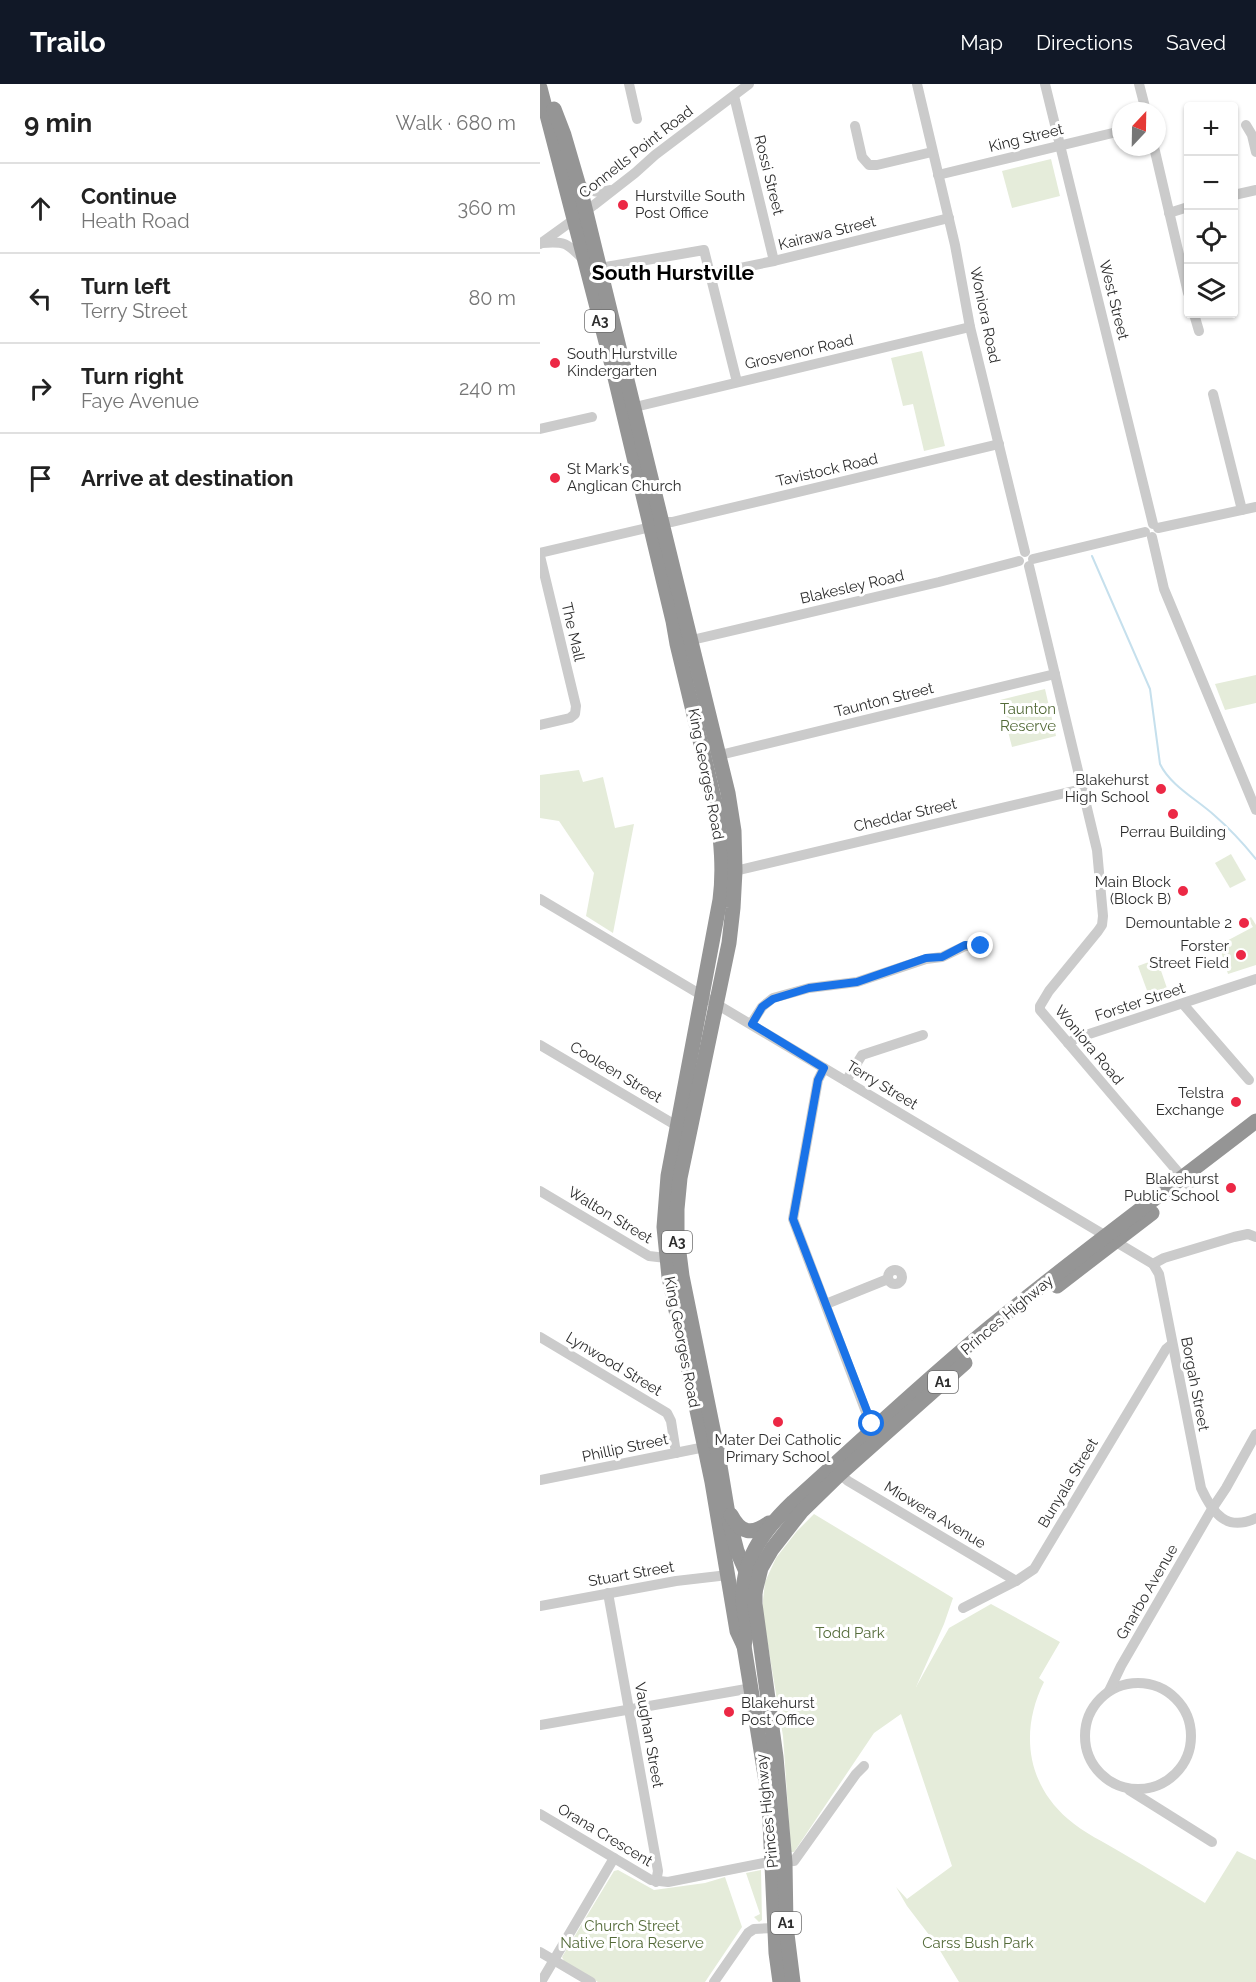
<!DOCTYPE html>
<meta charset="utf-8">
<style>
body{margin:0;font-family:Raleway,sans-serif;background:#f2f2f2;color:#222}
.controls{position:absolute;right:18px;top:18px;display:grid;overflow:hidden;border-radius:6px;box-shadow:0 2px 4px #0004}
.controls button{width:54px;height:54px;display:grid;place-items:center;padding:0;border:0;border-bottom:2px solid #e0e0e0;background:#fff;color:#222;font:30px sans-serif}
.compass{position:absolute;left:572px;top:18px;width:54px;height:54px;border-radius:50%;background:#fff;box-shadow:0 2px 4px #0004;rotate:22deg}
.stop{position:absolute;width:18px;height:18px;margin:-14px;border:4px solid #1a73e8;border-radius:50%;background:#fff}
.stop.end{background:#1a73e8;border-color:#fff;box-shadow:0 2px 6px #0008}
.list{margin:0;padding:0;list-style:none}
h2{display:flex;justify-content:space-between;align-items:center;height:78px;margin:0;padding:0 24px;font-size:26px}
h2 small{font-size:20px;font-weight:400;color:#767676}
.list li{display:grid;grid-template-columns:39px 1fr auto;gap:18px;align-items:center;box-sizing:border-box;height:90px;padding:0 24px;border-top:2px solid #e0e0e0}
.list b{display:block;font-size:22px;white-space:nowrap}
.list p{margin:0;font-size:20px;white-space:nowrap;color:#767676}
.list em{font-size:20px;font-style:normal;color:#767676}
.icon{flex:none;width:33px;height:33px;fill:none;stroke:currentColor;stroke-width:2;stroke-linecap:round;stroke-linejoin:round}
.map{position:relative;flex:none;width:716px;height:1898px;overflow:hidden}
header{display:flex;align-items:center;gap:36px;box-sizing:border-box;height:84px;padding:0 30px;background:#111827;color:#fff}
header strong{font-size:28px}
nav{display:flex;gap:33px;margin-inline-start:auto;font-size:21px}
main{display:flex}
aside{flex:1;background:#fff}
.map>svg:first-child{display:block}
</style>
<header>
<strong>Trailo</strong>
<nav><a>Map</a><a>Directions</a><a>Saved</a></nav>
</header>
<main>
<aside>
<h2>9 min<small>Walk · 680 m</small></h2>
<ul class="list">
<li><svg class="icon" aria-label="ahead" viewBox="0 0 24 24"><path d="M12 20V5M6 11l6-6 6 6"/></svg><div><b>Continue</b><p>Heath Road</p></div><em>360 m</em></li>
<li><svg class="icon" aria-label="left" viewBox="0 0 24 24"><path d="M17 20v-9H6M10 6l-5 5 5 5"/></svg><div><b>Turn left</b><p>Terry Street</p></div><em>80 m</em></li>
<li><svg class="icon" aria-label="right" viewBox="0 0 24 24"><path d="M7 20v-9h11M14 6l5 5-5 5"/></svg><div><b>Turn right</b><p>Faye Avenue</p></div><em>240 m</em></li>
<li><svg class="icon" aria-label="arrive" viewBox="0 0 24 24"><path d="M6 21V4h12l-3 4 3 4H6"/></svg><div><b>Arrive at destination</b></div></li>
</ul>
</aside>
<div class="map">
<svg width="716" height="1898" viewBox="0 0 716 1898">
<rect width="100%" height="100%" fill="#fff"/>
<g fill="#e5ecda">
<polygon points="511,75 520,112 472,124 462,87"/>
<polygon points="382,267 405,362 384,367 373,320 363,322 351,274"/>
<polygon points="716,591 716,619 685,626 675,600"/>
<polygon points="505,605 516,652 472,663 460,616"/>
<polygon points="39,686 43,698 63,693 75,744 94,740 73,849 46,832 54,789 19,737 0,734 0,691"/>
<polygon points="691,770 706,796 690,804 675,779"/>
<polygon points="711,833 716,841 716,881 688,890 679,861 713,843 708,835"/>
<polygon points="617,875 630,913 612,920 598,882"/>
<path d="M274 1430 413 1514 404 1540 376 1603 409 1544 451 1520 520 1558 499 1594 504 1598C480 1646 486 1699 528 1735 544 1749 564 1758 582 1769 610 1785 637 1802 665 1819L697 1767 716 1776V1898H419L396 1860 367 1822 356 1803 367 1815 412 1782 361 1630 334 1649 254 1768H251L243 1652 222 1525 225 1498 236 1474 257 1447Z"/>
<polygon points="78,1786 114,1806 165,1799 185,1793 202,1843 165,1898 58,1898 24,1877 22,1873 74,1787"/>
<polygon points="221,1786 222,1836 219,1838 214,1833 220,1830 206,1789"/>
</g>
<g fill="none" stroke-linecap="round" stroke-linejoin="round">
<path stroke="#c6e0ed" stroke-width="2" d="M552 472 610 605 620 680C630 701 656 715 674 731 689 744 703 759 716 775"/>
<g stroke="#cbcbcb" stroke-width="10">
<polyline points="89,0 97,35"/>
<polyline points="377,0 415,161 430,243 485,468"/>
<polyline points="505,0 613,440"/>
<polyline points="599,0 606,27"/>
<polyline points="194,12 234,177"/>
<polyline points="706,41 712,51 716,68"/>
<polyline points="315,42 322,73 329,81 337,81 392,68"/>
<polyline points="614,63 648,209"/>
<polyline points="398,91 581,47"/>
<path d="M37 99C49 107 56 110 70 106"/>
<polyline points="694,111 716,106"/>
<polyline points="629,129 648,123"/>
<path d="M2 159C25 157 27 159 43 175"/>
<polyline points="0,160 54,121 95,89 115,71 209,0"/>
<polyline points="60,184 164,166 197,298"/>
<polyline points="171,190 234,177 409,134"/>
<polyline points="654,230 659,247"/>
<polyline points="673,310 702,426"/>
<polyline points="95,323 430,243"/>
<polyline points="0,345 52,333"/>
<polyline points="122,438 132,438 459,360"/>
<polyline points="618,444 716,423"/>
<polyline points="612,453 624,505 716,726"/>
<polyline points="0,469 111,443"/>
<polyline points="0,472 36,622 35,630 30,634 0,641"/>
<polyline points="493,475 605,448"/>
<polyline points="489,482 557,766 563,832 562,841 558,847 509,907 500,922 500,926 649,1101"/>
<polyline points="152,556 399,498 479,477"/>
<polyline points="180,671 515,590"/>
<polyline points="195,787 542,705"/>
<path d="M0 815 613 1180 619 1190 661 1404C673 1430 687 1448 716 1434"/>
<polyline points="643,920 709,996"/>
<polyline points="211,940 222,923 233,914 269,904 317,898 386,875 402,873 425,862 441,862"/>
<polyline points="528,959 537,954 716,895"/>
<polyline points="0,961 137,1042"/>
<polyline points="284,984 278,996 253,1135 329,1336 339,1349"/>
<polyline points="306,997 322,971 383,951"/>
<polyline points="0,1107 109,1172 126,1174"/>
<polyline points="613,1180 624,1174 694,1153 708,1150 716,1153"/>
<circle cx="355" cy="1193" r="7"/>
<polyline points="286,1220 348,1195"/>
<polyline points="0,1253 127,1329 131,1337 136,1369"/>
<polyline points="300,1390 308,1397 476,1497"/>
<polyline points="0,1396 170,1362"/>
<polyline points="68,1509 118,1787 116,1798"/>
<polyline points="0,1522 136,1497 188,1491"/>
<polyline points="423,1524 476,1497 494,1485 626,1265 632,1260"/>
<circle cx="598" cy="1652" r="53"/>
<polyline points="569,1607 581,1582 672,1425 686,1404 716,1350"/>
<polyline points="0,1641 212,1604"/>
<polyline points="589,1706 672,1758"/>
<polyline points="0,1730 111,1796 128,1798 224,1779 254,1777 316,1690 324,1682"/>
<polyline points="0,1868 51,1898"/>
<polyline points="1,1898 74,1774"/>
<polyline points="174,1898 208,1849 214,1845 235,1844"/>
</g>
<g stroke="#959595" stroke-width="15">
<path d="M0 4 72 281 133 537 137 560 177 727C181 757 184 786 180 816L128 1092 124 1143 129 1193 172 1398 197 1547 204 1562"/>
<polyline points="14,25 24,51 43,116 188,709 194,747 195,787 193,824 189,859 140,1094 137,1125 137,1153 142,1192 178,1370 189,1436 197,1467 215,1508"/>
<polyline points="517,1202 612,1129"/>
<path d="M191 1431C201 1450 212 1451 229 1439"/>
<path d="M240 1898 236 1869 229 1716 204 1562C205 1556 207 1549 207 1543 206 1532 202 1521 203 1510 204 1471 227 1443 253 1418 319 1359 383 1298 450 1243 537 1172 627 1106 716 1037"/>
<polyline points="253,1898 246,1842 245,1779 236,1673 215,1520 215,1508 221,1484 232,1465 261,1428 300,1390 425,1279"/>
</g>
</g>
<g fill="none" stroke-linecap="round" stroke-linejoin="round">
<polyline stroke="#1a73e8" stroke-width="8" points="332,1340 253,1135 278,996 284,984 212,940 222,923 233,915 269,904 317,898 386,874 402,873 425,861 441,862"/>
</g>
<g fill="#ec2845" stroke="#fff" stroke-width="2">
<circle cx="83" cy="121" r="6"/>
<circle cx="15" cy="279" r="6"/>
<circle cx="15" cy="394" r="6"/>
<circle cx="621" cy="705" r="6"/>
<circle cx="633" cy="730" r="6"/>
<circle cx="643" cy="807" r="6"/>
<circle cx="704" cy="839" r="6"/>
<circle cx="701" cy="871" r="6"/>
<circle cx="696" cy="1018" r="6"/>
<circle cx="691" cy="1104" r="6"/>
<circle cx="238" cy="1338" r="6"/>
<circle cx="189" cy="1628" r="6"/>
</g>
<g text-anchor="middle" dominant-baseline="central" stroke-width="6" stroke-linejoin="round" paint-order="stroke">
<g fill="#fff" stroke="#6d6d6d" stroke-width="1.5">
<rect x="45" y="226" width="30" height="22" rx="4.5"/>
<rect x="122" y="1147" width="30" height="22" rx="4.5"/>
<rect x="388" y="1287" width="30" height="22" rx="4.5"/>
<rect x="231" y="1828" width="30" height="22" rx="4.5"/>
</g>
<g font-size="14" font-weight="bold" fill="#2e2e2e">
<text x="60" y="237">A3</text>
<text x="137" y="1158">A3</text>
<text x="403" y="1298">A1</text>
<text x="246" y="1839">A1</text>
</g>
<g font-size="15" fill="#2e2e2e" stroke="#fff">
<text transform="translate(486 54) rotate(-14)">King Street</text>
<text transform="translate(96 68) rotate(-38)">Connells Point Road</text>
<text transform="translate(229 91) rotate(76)">Rossi Street</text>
<text transform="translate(287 149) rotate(-14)">Kairawa Street</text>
<text transform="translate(574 216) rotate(76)">West Street</text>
<text transform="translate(445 231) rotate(78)">Woniora Road</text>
<text transform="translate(259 268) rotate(-13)">Grosvenor Road</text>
<text transform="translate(287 386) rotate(-13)">Tavistock Road</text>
<text transform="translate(312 503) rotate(-13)">Blakesley Road</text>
<text transform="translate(33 548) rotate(77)">The Mall</text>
<text transform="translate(344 616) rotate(-14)">Taunton Street</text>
<text transform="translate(166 690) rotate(79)">King Georges Road</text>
<text transform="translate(365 731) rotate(-13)">Cheddar Street</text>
<text transform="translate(600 918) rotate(-18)">Forster Street</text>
<text transform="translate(549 961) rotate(50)">Woniora Road</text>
<text transform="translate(76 988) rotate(31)">Cooleen Street</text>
<text transform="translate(342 1001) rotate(31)">Terry Street</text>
<text transform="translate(70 1131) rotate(31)">Walton Street</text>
<text transform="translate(467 1231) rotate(-40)">Princes Highway</text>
<text transform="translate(142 1258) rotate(79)">King Georges Road</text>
<text transform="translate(74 1280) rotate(31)">Lynwood Street</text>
<text transform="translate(655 1300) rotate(79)">Borgah Street</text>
<text transform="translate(85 1364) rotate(-12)">Phillip Street</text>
<text transform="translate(528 1399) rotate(-59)">Bunyala Street</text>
<text transform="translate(395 1431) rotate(31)">Miowera Avenue</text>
<text transform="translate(91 1490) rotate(-10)">Stuart Street</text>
<text transform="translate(607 1508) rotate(-60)">Gnarbo Avenue</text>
<text transform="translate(109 1651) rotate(80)">Vaughan Street</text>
<text transform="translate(227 1727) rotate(-96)">Princes Highway</text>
<text transform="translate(65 1751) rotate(31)">Orana Crescent</text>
</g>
<g font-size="15" fill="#2e2e2e" stroke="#fff" text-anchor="end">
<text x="95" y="112" text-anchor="start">Hurstville South<tspan x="95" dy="17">Post Office</tspan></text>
<text x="27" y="270" text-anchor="start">South Hurstville<tspan x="27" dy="17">Kindergarten</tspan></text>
<text x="27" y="385" text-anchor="start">St Mark's<tspan x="27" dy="17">Anglican Church</tspan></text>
<text x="609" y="696">Blakehurst<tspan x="609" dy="17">High School</tspan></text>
<text x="633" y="748" text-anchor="middle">Perrau Building</text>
<text x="631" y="798">Main Block<tspan x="631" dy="17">(Block B)</tspan></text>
<text x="692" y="839">Demountable 2</text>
<text x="689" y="862">Forster<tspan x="689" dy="17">Street Field</tspan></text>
<text x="684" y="1009">Telstra<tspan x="684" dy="17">Exchange</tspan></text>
<text x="679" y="1095">Blakehurst<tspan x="679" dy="17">Public School</tspan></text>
<text x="238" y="1356" text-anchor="middle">Mater Dei Catholic<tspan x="238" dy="17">Primary School</tspan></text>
<text x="201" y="1619" text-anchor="start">Blakehurst<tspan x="201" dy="17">Post Office</tspan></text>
</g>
<g font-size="15" fill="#546b39" stroke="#fff">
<text x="488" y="625">Taunton<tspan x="488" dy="17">Reserve</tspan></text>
<text x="310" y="1549">Todd Park</text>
<text x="92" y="1842">Church Street<tspan x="92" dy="17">Native Flora Reserve</tspan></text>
<text x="438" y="1859">Carss Bush Park</text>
</g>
<g font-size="21" font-weight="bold" fill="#000" stroke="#fff">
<text x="133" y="188">South Hurstville</text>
</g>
</g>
</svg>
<div class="controls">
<button>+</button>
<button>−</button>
<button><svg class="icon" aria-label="locate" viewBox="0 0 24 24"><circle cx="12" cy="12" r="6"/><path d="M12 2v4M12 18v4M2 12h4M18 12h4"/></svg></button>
<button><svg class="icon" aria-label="layers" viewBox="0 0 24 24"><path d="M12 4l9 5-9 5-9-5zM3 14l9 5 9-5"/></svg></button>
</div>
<svg class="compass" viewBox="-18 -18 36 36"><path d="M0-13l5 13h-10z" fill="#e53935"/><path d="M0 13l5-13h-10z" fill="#767676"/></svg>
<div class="stop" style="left:332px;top:1340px"></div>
<div class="stop end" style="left:441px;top:862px"></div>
</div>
</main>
